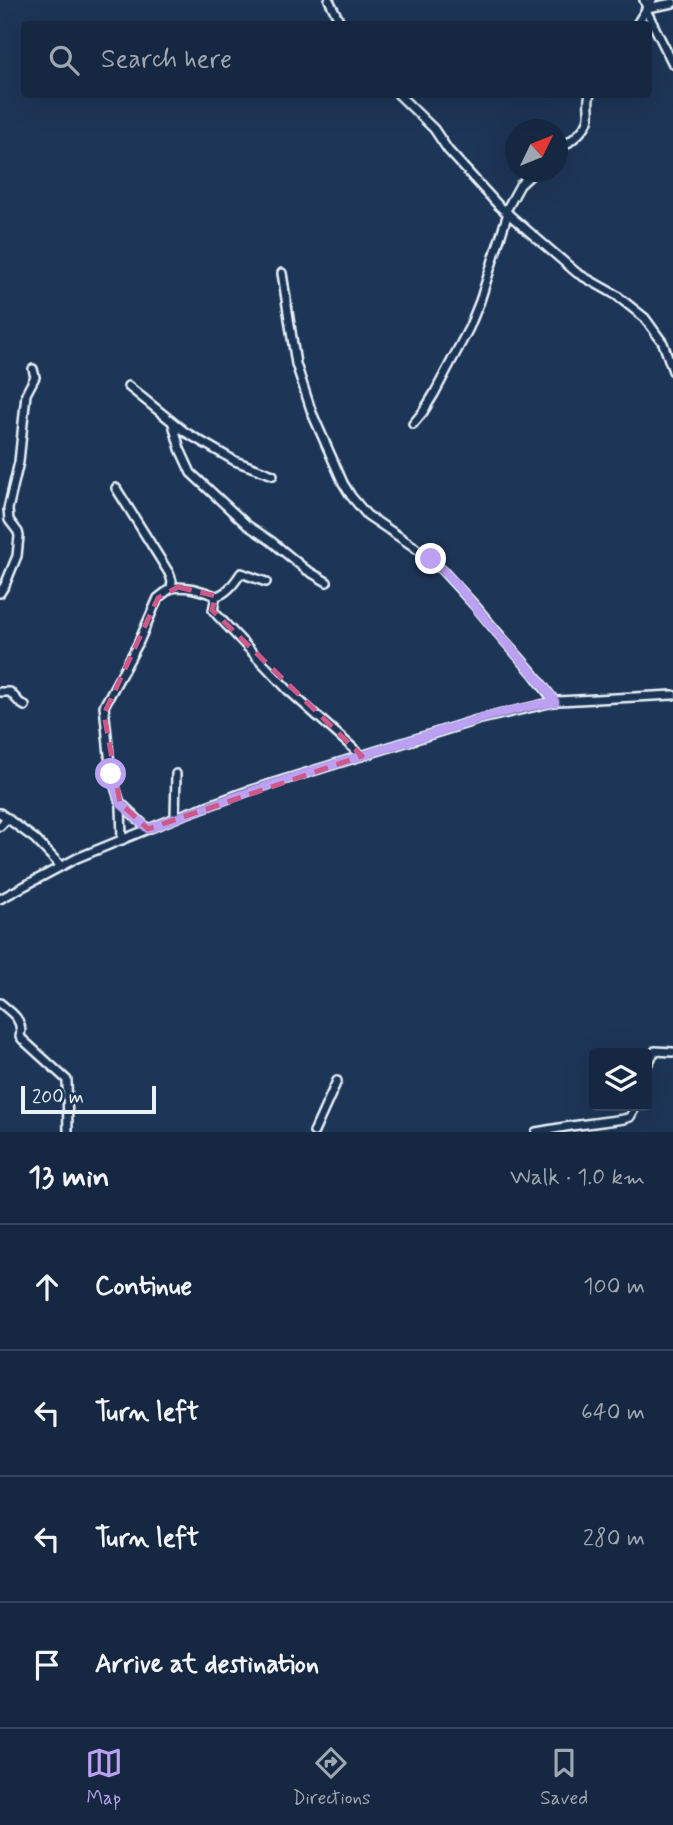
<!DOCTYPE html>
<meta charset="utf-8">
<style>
body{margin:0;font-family:Mynerve,sans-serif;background:#1f3048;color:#f1f3f6}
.controls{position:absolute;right:21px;bottom:21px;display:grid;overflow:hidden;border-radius:7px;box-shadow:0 7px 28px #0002}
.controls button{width:63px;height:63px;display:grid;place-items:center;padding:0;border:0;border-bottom:2px solid #35445a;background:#162841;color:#f1f3f6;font:35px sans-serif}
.compass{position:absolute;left:505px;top:119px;width:63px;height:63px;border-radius:50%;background:#162841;box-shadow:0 7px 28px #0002;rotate:47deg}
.scale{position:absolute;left:21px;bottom:18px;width:135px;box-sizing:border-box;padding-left:7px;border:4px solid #e8f1f8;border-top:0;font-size:19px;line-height:24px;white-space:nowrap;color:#e8f1f8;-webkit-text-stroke:5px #1d3557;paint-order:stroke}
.stop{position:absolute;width:21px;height:21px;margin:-16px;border:5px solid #bca0f2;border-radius:50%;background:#fff}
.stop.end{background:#bca0f2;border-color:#fff;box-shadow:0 2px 7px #0008}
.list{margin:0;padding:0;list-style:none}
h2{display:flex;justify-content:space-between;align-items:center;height:91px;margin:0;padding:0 28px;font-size:30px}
h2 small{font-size:23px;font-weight:400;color:#9ea6b1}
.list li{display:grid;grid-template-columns:46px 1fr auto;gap:21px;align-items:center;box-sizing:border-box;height:126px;padding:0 28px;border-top:2px solid #35445a}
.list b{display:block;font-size:26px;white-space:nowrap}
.list em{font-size:23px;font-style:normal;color:#9ea6b1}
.icon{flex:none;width:38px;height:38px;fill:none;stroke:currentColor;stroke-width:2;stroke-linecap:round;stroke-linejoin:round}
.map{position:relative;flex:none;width:673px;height:1132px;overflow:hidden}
.search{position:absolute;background:#162841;box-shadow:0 7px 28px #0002;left:21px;right:21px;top:21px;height:77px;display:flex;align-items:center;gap:18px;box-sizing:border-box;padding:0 24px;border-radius:7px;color:#9ea6b1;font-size:26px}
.sheet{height:595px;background:#162841}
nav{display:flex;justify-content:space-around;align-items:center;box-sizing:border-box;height:98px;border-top:2px solid #35445a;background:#162841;font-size:19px;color:#9ea6b1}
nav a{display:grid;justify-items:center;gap:4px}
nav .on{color:#bca0f2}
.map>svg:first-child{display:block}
</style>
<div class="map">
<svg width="673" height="1132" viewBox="0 0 673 1132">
<rect width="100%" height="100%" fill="#1d3557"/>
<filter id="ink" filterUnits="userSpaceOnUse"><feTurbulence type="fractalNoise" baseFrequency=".0143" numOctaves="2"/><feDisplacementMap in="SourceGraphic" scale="14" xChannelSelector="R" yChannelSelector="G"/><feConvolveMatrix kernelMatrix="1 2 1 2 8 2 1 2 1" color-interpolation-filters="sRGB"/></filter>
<g filter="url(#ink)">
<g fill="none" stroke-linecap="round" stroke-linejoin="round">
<defs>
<g id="minor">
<polyline points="329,0 341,24"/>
<polyline points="644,0 647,8 673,3"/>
<polyline points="646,10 673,64"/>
<polyline points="637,24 652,0"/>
<polyline points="398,94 434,129 448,150 499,206 577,273 616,295 645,318 663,343 673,371"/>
<path d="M558 151C567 143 587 131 589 117 590 109 587 103 590 94"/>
<polyline points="505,210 508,207 520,185 534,172"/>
<polyline points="282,273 296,364 312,413 343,483 351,496 367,515 413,546 442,570 477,608 496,631 533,673 555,702"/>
<polyline points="128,386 185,432 235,461 273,475"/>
<polyline points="173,424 180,449 191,473 247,525 271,541 305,569 327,582"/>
<polyline points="413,424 423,412 434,394 469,328 480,301 508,213"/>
<polyline points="116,488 169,573 172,581 171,588 158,598 138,644 104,706 111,774 121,806 122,840"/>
<path d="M171 588C187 585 202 591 216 596L213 610 217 615 289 691 362 756"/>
<polyline points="0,593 5,585 17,556 19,536 18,532 9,520 8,509 19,462 26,394 35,377 33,369"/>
<path d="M216 596C227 594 235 582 241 573L266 582"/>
<polyline points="0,692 10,692 20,703 25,706"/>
<polyline points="121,803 148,829"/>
<polyline points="0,813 35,839 61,866"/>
<polyline points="175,818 176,774"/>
<polyline points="0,826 8,818"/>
<polyline points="0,899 77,858 185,814 248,791 477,720 558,701 673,695"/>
<path d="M0 1003C11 1012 24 1020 20 1036L22 1039 67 1080 68 1132"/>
<polyline points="647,1065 655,1051 673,1052"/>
<polyline points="314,1132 337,1081"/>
<polyline points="536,1132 571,1126 624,1119 630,1117 636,1106"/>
</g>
</defs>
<use href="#minor" stroke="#e8f1f8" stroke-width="12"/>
<use href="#minor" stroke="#1d3557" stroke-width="7"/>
</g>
</g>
<g fill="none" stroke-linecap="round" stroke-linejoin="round" filter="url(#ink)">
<path stroke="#bca0f2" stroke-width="9" d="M111 774 120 803 148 829C229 797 312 771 396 745 448 729 501 710 555 702 539 677 517 656 498 634 476 608 456 582 431 559"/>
</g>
<path fill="none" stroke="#cd598a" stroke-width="5" stroke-dasharray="14 9" stroke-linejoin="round" d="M178 587 216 596 212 610 362 756 148 829 120 803 104 714 158 598Z"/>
</svg>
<div class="controls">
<button><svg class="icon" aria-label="layers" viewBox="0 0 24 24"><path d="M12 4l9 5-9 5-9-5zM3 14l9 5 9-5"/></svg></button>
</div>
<svg class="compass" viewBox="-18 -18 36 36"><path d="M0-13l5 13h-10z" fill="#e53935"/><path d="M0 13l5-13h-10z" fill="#9ea6b1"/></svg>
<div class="scale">200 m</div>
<div class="stop" style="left:111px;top:774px"></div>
<div class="stop end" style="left:431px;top:559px"></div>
<div class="search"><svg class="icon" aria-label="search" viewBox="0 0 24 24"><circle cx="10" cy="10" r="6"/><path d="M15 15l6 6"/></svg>Search here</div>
</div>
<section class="sheet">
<h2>13 min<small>Walk · 1.0 km</small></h2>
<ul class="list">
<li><svg class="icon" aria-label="ahead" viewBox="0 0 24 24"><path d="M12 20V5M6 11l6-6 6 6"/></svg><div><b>Continue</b></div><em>100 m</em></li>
<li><svg class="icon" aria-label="left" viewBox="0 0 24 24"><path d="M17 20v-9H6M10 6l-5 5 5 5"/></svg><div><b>Turn left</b></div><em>640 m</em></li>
<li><svg class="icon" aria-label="left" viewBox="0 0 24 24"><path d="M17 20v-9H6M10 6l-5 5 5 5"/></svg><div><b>Turn left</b></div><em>280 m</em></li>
<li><svg class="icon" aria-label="arrive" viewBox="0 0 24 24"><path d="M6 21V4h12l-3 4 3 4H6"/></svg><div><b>Arrive at destination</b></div></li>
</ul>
</section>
<nav>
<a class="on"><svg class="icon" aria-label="map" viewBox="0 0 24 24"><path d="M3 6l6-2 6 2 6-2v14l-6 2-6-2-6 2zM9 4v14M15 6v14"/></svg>Map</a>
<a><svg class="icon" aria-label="directions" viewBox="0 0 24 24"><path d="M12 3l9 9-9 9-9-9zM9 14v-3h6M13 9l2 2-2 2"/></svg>Directions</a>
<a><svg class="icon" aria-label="saved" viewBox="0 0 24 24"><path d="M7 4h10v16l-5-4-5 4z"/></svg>Saved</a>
</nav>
